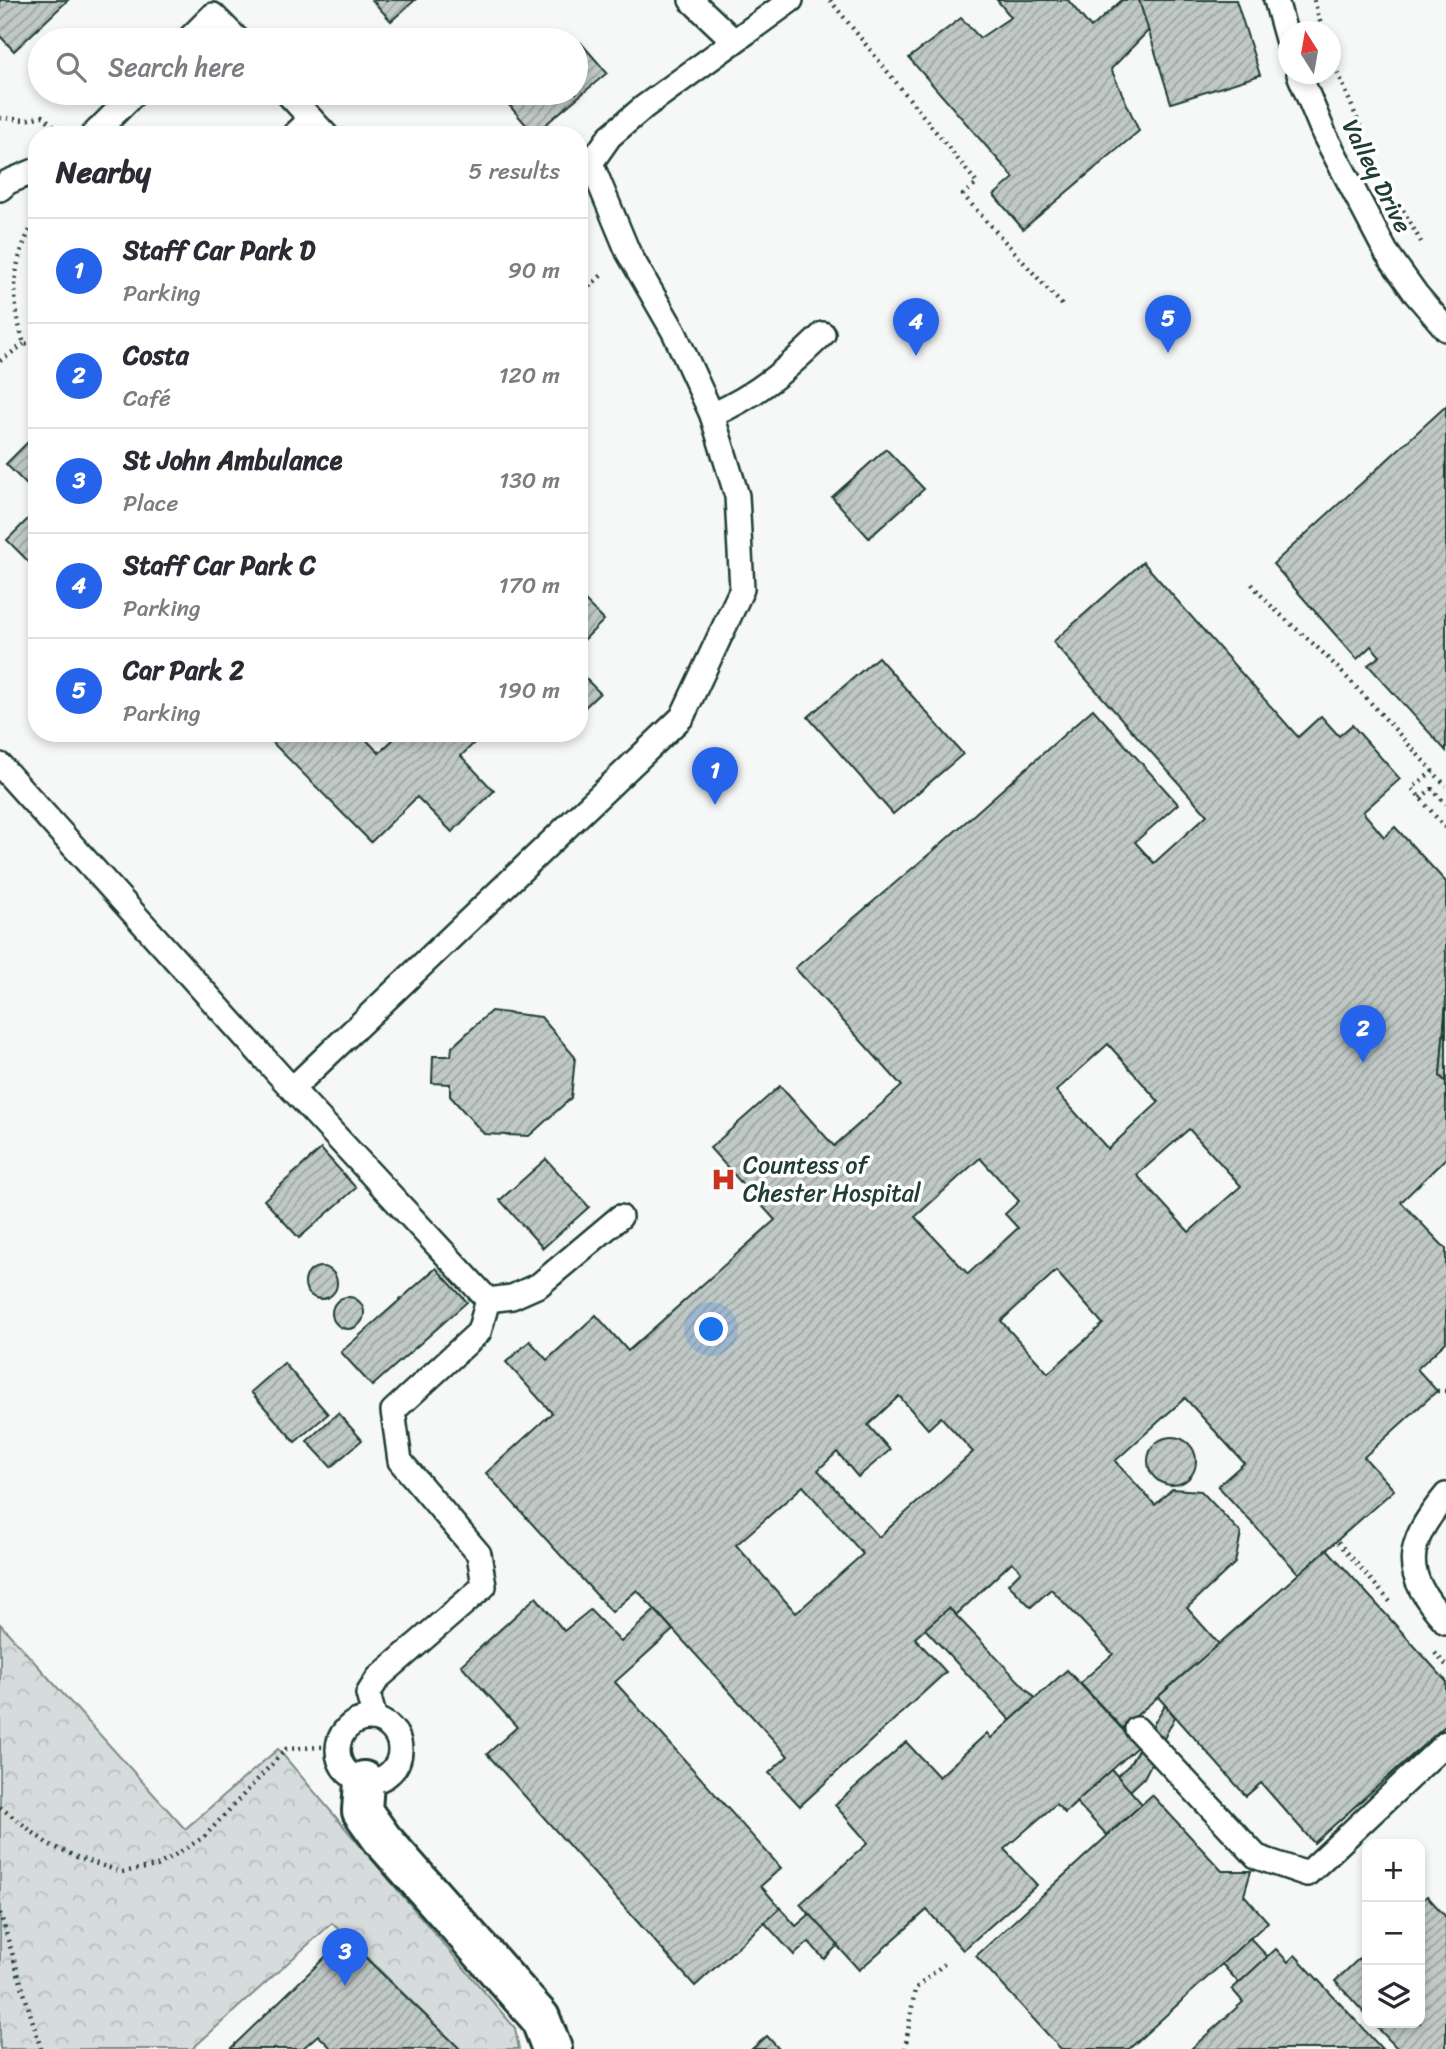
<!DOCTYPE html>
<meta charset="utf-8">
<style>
body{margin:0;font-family:Sriracha,sans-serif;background:#f7f7f7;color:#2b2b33}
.controls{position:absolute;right:21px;bottom:21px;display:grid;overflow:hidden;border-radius:14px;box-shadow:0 4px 10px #0003}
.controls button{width:63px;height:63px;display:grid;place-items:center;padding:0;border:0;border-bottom:2px solid #e1e1e2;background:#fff;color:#2b2b33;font:35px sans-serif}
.compass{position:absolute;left:1278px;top:21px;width:63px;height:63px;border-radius:50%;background:#fff;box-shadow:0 4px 10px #0003;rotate:349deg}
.you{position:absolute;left:712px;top:1330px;width:24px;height:24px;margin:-18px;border:5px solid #fff;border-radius:50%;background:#1a73e8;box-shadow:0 0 0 10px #1a73e833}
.badge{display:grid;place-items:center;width:46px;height:46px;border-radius:50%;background:#2563eb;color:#fff;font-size:23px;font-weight:700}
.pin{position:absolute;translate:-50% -58px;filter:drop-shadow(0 2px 4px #0008)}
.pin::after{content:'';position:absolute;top:37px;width:24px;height:21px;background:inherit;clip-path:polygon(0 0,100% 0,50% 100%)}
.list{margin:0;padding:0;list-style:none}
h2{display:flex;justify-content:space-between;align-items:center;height:91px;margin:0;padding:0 28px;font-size:30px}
h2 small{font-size:23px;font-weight:400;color:#7c7c81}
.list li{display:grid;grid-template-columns:46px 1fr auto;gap:21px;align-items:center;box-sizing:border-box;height:105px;padding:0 28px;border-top:2px solid #e1e1e2}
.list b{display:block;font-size:26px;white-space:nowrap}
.list p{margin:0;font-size:23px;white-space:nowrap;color:#7c7c81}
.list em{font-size:23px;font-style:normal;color:#7c7c81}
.icon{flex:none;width:38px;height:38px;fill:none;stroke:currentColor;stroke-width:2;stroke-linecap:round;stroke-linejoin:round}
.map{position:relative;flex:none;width:1446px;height:2049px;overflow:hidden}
.search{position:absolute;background:#fff;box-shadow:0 4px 10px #0003;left:28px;top:28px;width:560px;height:77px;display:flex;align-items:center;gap:18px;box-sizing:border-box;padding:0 24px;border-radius:38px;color:#7c7c81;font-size:26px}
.panel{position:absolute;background:#fff;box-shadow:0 4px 10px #0003;left:28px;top:126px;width:560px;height:616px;border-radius:28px}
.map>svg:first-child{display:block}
</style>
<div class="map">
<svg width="1446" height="2049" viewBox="0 0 1446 2049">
<defs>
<pattern id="park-crowns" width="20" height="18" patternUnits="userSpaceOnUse" patternTransform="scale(1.75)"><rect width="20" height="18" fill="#d6dcdb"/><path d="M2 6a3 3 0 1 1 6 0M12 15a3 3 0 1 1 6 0" fill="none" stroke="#b7bebd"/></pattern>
<pattern id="building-hatch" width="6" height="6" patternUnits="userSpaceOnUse" patternTransform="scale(1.75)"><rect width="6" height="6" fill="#c0c9c6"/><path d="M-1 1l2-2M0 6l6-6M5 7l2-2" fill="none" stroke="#9ba4a2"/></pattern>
</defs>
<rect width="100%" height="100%" fill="#f6f7f7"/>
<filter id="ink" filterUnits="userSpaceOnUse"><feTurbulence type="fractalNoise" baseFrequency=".0143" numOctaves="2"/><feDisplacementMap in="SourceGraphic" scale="14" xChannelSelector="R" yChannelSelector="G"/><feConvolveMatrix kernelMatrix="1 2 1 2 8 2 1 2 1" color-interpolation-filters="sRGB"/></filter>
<g filter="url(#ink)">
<polygon fill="url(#park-crowns)" stroke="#7a8c88" stroke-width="2" points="0,1624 185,1829 278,1749 515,2028 519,2049 460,2049 332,1923 192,2049 0,2049"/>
<g fill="url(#building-hatch)" stroke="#1f3d34" stroke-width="2" fill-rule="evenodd">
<polygon points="0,0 68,0 14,51 0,36"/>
<polygon points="372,0 415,0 391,21"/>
<polygon points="997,0 1068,0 1091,28 1122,0 1139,0 1149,30 1111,69 1139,131 1023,229 994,195 1014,178 909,58 961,18 980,38 1011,17"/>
<polygon points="1139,0 1236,0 1260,75 1171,103"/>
<polygon points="581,43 607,73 534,134 509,105 523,93 576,93 576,47"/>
<polygon points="1446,406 1446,751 1368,665 1380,656 1371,646 1357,659 1273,564"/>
<polygon points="37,433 37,495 6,464"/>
<polygon points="886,449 924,489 869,538 832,497"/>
<polygon points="37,510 37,570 7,540"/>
<path d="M1143 562 1298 737 1321 716 1339 736 1352 725 1400 779 1363 812 1384 837 1395 827 1446 882V1002L1440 1076 1446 1082V1158L1401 1202 1446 1249V1342L1417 1369 1437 1391 1364 1457 1394 1490 1299 1574 1218 1486 1244 1463 1185 1398 1115 1461 1155 1505 1172 1489 1201 1491 1241 1533 1235 1563 1187 1608 1219 1644 1122 1728 1080 1683 1113 1654 1051 1589 1031 1607 1008 1584 1021 1571 1012 1562 956 1615 949 1608 915 1638 946 1672 800 1806 769 1773 788 1756 637 1590 612 1612 486 1473 552 1413 506 1362 530 1341 547 1360 596 1315 628 1351 775 1220 710 1148 780 1086 834 1146 902 1086 795 968 934 850 1093 709 1178 804 1135 842 1154 863 1207 815 1053 642ZM1108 1044 1159 1102 1108 1149 1056 1091ZM1189 1129 1241 1186 1189 1232 1137 1175ZM980 1158 1019 1201 1005 1214 1018 1228 968 1274 915 1217ZM1056 1271 1103 1324 1048 1373 1001 1321ZM899 1396 928 1429 941 1417 973 1452 879 1537 818 1470 837 1452 858 1477 890 1450 868 1425ZM803 1486 863 1554 796 1613 736 1545Z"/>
<polygon points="579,595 604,620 579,645"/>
<polygon points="878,657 963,754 893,814 808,717"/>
<polygon points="579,672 600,693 579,713"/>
<polygon points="263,733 360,733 379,753 400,733 484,733 461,756 494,791 452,832 417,797 371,842"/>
<polygon points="1446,1002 1446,1082 1440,1076"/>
<polygon points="491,1011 541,1017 575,1057 571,1098 529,1136 484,1134 450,1096 450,1084 432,1083 433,1056 451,1056 452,1047"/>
<polygon points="321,1149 356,1188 299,1238 264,1200"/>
<polygon points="546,1159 589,1207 543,1248 500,1200"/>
<circle cx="321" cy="1283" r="16"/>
<polygon points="436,1268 467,1302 372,1386 341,1352"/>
<circle cx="348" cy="1313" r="16"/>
<polygon points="284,1363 328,1414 295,1442 251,1392"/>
<polygon points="338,1413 362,1440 331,1467 307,1441"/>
<circle cx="1172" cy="1461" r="24"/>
<polygon points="1327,1549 1446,1681 1446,1725 1314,1843 1261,1783 1246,1796 1158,1697"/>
<polygon points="536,1597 564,1631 590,1610 621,1642 655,1610 673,1630 615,1682 781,1868 761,1886 780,1908 695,1986 487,1754 517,1727 461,1665"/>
<polygon points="949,1608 1035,1698 1011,1721 925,1629"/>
<polygon points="1067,1670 1138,1746 1065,1813 1056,1804 1004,1849 1037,1885 963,1950 927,1910 859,1970 800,1904 868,1843 835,1805 906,1742 939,1777 987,1733 991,1738"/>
<polygon points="1165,1705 1175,1717 1144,1778 1130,1791 1117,1776 1129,1765"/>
<polygon points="1112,1770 1142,1804 1107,1835 1076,1802"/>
<polygon points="1152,1795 1222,1871 1251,1871 1244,1895 1268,1922 1129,2049 1061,2049 976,1956"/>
<polygon points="1427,1896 1446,1917 1446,2049 1398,2049 1373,2023 1420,2023 1420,1903"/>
<polygon points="780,1908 796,1926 810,1914 838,1945 824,1959 809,1942 794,1955 764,1922"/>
<polygon points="345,1938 460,2049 332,2049 318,2035 302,2049 230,2049"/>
<polygon points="1250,1938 1268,1957 1239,1983 1222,1964"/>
<polygon points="1276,1949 1288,1962 1295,1955 1382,2049 1191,2049 1243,2002 1232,1989"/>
<polygon points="1367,1951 1367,2016 1335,1981"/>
<polygon points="767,2036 779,2049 752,2049"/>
</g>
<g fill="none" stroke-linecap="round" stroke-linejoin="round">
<defs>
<g id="service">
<polyline points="691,0 734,41"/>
<polyline points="1276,0 1288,43"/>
<polyline points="188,40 213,15 238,40"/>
<polyline points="1299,74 1325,136 1386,252 1416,294 1446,329"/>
<polyline points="287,93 326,135"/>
<polyline points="93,135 135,93"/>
<polyline points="294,135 311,119"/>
<polyline points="0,189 8,182 37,170"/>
<path d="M712 415C759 394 786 370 823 334"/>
<polyline points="0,765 292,1089 488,1300 479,1332 393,1411 400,1461 479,1554 484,1586 378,1678 368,1694 375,1719"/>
<polyline points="292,1089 682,717 742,589 737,496 712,415 674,332 628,252 591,163 610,136 644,107 791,0"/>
<polyline points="488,1300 512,1297 539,1285 620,1217"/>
<path d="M1446 1495C1404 1546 1401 1573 1446 1622"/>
<circle cx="369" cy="1750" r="31"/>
<polyline points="1137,1729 1257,1857 1307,1874 1446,1743"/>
</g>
<polyline id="minor" points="364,1781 362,1811 382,1839 540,2018 552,2049"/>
</defs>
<use href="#service" stroke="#1f3d34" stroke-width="28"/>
<use href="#minor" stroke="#1f3d34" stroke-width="44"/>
<g stroke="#1f3d34" stroke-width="4.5" stroke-dasharray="2 5" stroke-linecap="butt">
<polyline points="830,0 977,183 963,195 1064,307"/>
<polyline points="1314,0 1323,32"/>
<polyline points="1330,53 1365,138"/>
<polyline points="0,118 25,120 43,116 62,134"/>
<polyline points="1403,210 1421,242"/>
<path d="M37 218C11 259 10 298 24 344L37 346"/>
<polyline points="579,296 604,273"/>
<polyline points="0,361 24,344"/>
<path d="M1252 584C1272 611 1301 631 1325 655 1367 697 1406 742 1446 786"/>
<polyline points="1433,771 1412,788 1446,829"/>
<polyline points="1420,798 1432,789 1446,804"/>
<polyline points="1443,1034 1446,1034"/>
<polyline points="1437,1391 1446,1391"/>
<polyline points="1338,1542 1392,1604"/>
<polyline points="1435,1653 1446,1665"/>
<polyline points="0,1807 48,1844 79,1858 122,1872 157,1866 204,1837 286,1749 337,1746"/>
<polyline points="0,1913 41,2049"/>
<polyline points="905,2049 915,1989 944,1964"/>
</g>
<use href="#service" stroke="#fff" stroke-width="23"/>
<use href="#minor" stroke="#fff" stroke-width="38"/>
</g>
</g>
<defs>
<symbol id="hospital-bare" viewBox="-9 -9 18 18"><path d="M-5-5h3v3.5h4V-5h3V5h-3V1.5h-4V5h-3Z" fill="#c8321e" stroke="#fff" stroke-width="2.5" paint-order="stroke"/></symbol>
</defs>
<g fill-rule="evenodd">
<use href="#hospital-bare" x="706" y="1162" width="35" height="35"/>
</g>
<g text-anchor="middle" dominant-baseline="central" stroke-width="7" stroke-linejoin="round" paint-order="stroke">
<g font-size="24" fill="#1f3d34" stroke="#fff">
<text transform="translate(1377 176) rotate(63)">Valley Drive</text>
</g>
<g font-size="24" fill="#1f3d34" stroke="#fff" text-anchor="start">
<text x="743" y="1165">Countess of<tspan x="743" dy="28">Chester Hospital</tspan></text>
</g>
</g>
</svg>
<div class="controls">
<button>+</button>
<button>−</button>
<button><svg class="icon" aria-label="layers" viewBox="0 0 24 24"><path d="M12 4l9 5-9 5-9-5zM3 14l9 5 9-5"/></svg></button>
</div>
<svg class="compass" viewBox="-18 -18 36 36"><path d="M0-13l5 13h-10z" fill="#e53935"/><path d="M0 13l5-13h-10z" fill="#7c7c81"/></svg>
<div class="you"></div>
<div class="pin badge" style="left:715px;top:805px">1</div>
<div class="pin badge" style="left:1363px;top:1063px">2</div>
<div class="pin badge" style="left:345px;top:1986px">3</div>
<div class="pin badge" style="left:916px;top:356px">4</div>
<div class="pin badge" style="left:1168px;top:353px">5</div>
<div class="search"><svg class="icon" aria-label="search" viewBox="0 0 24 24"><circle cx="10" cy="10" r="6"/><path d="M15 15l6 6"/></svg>Search here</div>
<section class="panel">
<h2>Nearby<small>5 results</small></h2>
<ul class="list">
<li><span class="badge">1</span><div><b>Staff Car Park D</b><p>Parking</p></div><em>90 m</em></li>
<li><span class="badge">2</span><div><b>Costa</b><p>Café</p></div><em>120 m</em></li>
<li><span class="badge">3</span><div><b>St John Ambulance</b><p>Place</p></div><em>130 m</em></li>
<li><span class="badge">4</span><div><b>Staff Car Park C</b><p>Parking</p></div><em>170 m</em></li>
<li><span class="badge">5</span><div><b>Car Park 2</b><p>Parking</p></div><em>190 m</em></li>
</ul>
</section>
</div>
